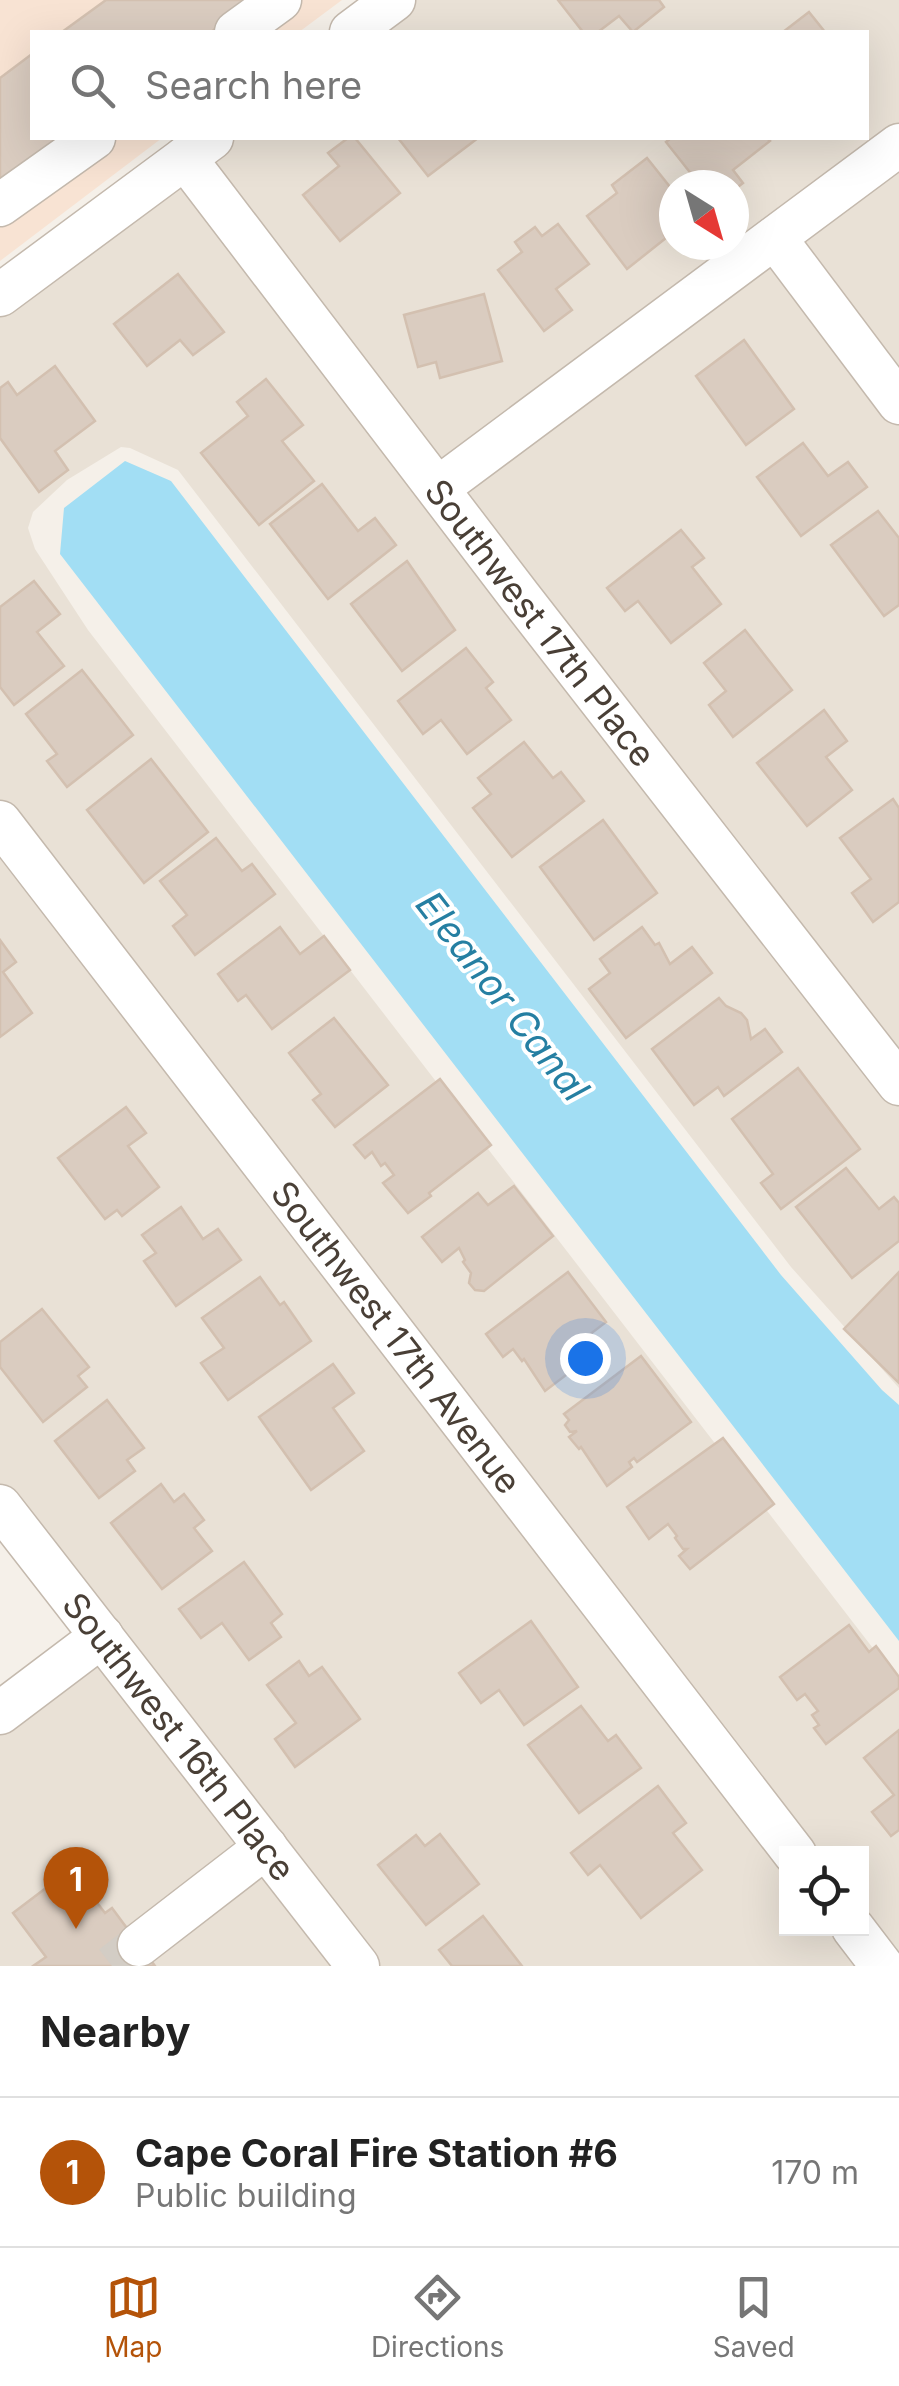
<!DOCTYPE html>
<style>
body{margin:0;font-family:Inter,sans-serif;background:#f6f6f6;color:#222}
.controls{position:absolute;right:30px;bottom:30px;display:grid;overflow:hidden;border-radius:0px;box-shadow:0 10px 40px #0002}
.controls button{width:90px;height:90px;display:grid;place-items:center;padding:0;border:0;border-bottom:2px solid #e0e0e0;background:#fff;color:#222;font:50px sans-serif}
.compass{position:absolute;left:659px;top:170px;width:90px;height:90px;border-radius:50%;background:#fff;box-shadow:0 10px 40px #0002;rotate:143deg}
.you{position:absolute;left:585px;top:1358px;width:35px;height:35px;margin:-25px;border:8px solid #fff;border-radius:50%;background:#1a73e8;box-shadow:0 0 0 15px #1a73e833}
.badge{display:grid;place-items:center;width:65px;height:65px;border-radius:50%;background:#b45309;color:#fff;font-size:32px;font-weight:700}
.pin{position:absolute;translate:-50% -82px;filter:drop-shadow(0 2px 5px #0008)}
.pin::after{content:'';position:absolute;top:52px;width:35px;height:30px;background:inherit;clip-path:polygon(0 0,100% 0,50% 100%)}
.list{margin:0;padding:0;list-style:none}
h2{display:flex;justify-content:space-between;align-items:center;height:130px;margin:0;padding:0 40px;font-size:42px}
h2 small{font-size:32px;font-weight:400;color:#767676}
.list li{display:grid;grid-template-columns:65px 1fr auto;gap:30px;align-items:center;box-sizing:border-box;height:150px;padding:0 40px;border-top:2px solid #e0e0e0}
.list b{display:block;font-size:38px;white-space:nowrap}
.list p{margin:0;font-size:32px;white-space:nowrap;color:#767676}
.list em{font-size:32px;font-style:normal;color:#767676}
.icon{flex:none;width:55px;height:55px;fill:none;stroke:currentColor;stroke-width:2;stroke-linecap:round;stroke-linejoin:round}
.map{position:relative;flex:none;width:899px;height:1966px;overflow:hidden}
.search{position:absolute;background:#fff;box-shadow:0 10px 40px #0002;left:30px;right:30px;top:30px;height:110px;display:flex;align-items:center;gap:25px;box-sizing:border-box;padding:0 35px;border-radius:0px;color:#767676;font-size:38px}
.sheet{height:280px;background:#fff}
nav{display:flex;justify-content:space-around;align-items:center;box-sizing:border-box;height:140px;border-top:2px solid #e0e0e0;background:#fff;font-size:28px;color:#767676}
nav a{display:grid;justify-items:center;gap:5px}
nav .on{color:#b45309}
.map>svg:first-child{display:block}
</style>
<div class="map">
<svg width="899" height="1966" viewBox="0 0 899 1966">
<rect width="100%" height="100%" fill="#f5f0e9"/>
<path fill="#e9e1d6" fill-rule="evenodd" d="M405 0H899V1388L791 1267 178 470 130 448 121 447 67 480 33 512 28 528 35 549 88 630 899 1682V1966H0V1728L124 1644 0 1487V295L215 138H866V32H361ZM674 185H734V245H674ZM786 1854H862V1928H786Z"/>
<polygon fill="#f8e3d3" points="0,0 342,0 299,32 32,32 32,138 162,138 0,261"/>
<polygon fill="#a2def4" points="125,461 171,481 781,1275 882,1390 899,1405 899,1641 60,554 64,508"/>
<g fill="#daccc0" stroke="#d3c0b0" stroke-width="2.5">
<polygon points="106,0 254,0 211,32 62,32"/>
<polygon points="558,0 659,0 664,7 633,32 619,16 598,32 583,32"/>
<polygon points="809,12 825,32 783,32"/>
<polygon points="32,54 32,138 69,138 0,189 0,78"/>
<polygon points="348,138 355,138 400,193 340,241 303,195 339,166 328,153"/>
<polygon points="398,138 478,138 428,176"/>
<polygon points="671,138 767,138 770,141 733,170 743,183 734,190 734,185 700,185 666,142"/>
<polygon points="647,158 674,192 674,228 664,235 666,238 627,269 587,216 617,193 612,185"/>
<polygon points="558,224 589,264 556,289 572,310 544,331 498,270 522,252 515,242 535,227 542,236"/>
<polygon points="178,274 224,332 193,355 180,340 147,366 114,324"/>
<polygon points="484,294 502,361 440,378 436,362 418,367 404,315"/>
<polygon points="744,340 794,409 746,445 696,376"/>
<polygon points="55,366 95,421 55,451 68,470 39,492 0,438 0,388 8,382 17,395"/>
<polygon points="266,379 303,425 282,441 314,481 259,525 201,453 248,416 237,402"/>
<polygon points="803,443 828,476 848,462 867,487 801,536 757,477"/>
<polygon points="322,484 358,531 375,518 396,545 328,599 270,524"/>
<polygon points="878,511 899,538 899,605 884,616 831,545"/>
<polygon points="681,530 704,558 692,567 721,604 671,643 638,601 625,611 607,588"/>
<polygon points="407,561 455,630 402,671 351,604"/>
<polygon points="34,581 60,614 37,632 64,666 14,705 0,687 0,607"/>
<polygon points="745,630 792,690 733,737 709,705 726,691 704,663"/>
<polygon points="466,648 493,682 486,688 511,720 467,754 441,720 423,734 398,701"/>
<polygon points="82,670 133,735 67,787 47,761 57,754 26,714"/>
<polygon points="824,710 847,741 826,757 852,790 807,826 757,763"/>
<polygon points="524,742 553,778 561,772 584,801 512,857 473,808 491,794 478,778"/>
<polygon points="151,759 208,832 144,883 87,810"/>
<polygon points="893,799 899,808 899,902 873,922 852,893 871,879 840,838"/>
<polygon points="603,820 657,893 594,940 540,867"/>
<polygon points="216,838 242,871 252,864 275,894 195,955 173,926 187,915 160,881"/>
<polygon points="280,927 300,954 324,936 350,970 272,1029 246,995 238,1001 218,974"/>
<polygon points="642,927 655,945 659,943 670,964 692,947 712,973 626,1038 589,989 610,973 600,959"/>
<polygon points="0,940 16,962 3,972 32,1013 0,1037"/>
<polygon points="719,998 726,1006 741,1013 747,1020 751,1039 765,1029 782,1052 724,1096 718,1087 694,1105 652,1049"/>
<polygon points="334,1018 388,1085 335,1127 313,1100 321,1094 289,1053"/>
<polygon points="798,1068 860,1149 781,1209 761,1183 773,1174 732,1119"/>
<polygon points="440,1079 491,1145 429,1193 431,1196 408,1213 383,1183 394,1175 385,1163 381,1166 372,1152 365,1158 354,1145"/>
<polygon points="126,1107 146,1133 128,1146 159,1187 122,1216 117,1210 105,1219 58,1158"/>
<polygon points="846,1168 879,1209 894,1197 899,1203 899,1241 852,1278 796,1207"/>
<polygon points="514,1186 553,1236 484,1291 475,1290 469,1283 471,1273 463,1262 465,1260 459,1248 442,1262 422,1237 478,1193 488,1205"/>
<polygon points="181,1207 203,1239 218,1229 241,1260 176,1306 144,1261 156,1253 142,1235"/>
<polygon points="568,1272 606,1322 585,1338 595,1353 545,1391 524,1359 522,1361 513,1349 503,1357 486,1334"/>
<polygon points="899,1272 899,1383 844,1329"/>
<polygon points="260,1277 280,1305 284,1302 311,1341 228,1400 201,1363 224,1348 202,1318"/>
<polygon points="42,1309 89,1367 78,1376 87,1387 43,1422 0,1367 0,1342"/>
<polygon points="641,1356 691,1422 637,1462 634,1458 629,1462 632,1467 607,1486 581,1447 579,1449 569,1437 577,1431 570,1432 565,1425 569,1420 564,1414"/>
<polygon points="333,1364 354,1393 333,1408 364,1451 311,1490 259,1417"/>
<polygon points="107,1400 144,1448 127,1460 135,1471 99,1498 55,1441"/>
<polygon points="723,1438 774,1504 690,1569 679,1556 687,1549 683,1549 675,1538 677,1536 668,1524 649,1539 627,1507"/>
<polygon points="161,1484 174,1502 184,1494 204,1520 194,1528 212,1551 162,1589 111,1523"/>
<polygon points="244,1562 282,1614 271,1623 281,1637 249,1660 222,1623 201,1638 179,1609"/>
<polygon points="531,1621 578,1687 524,1725 499,1690 481,1703 459,1673"/>
<polygon points="849,1625 869,1652 876,1646 899,1677 899,1688 826,1744 814,1728 819,1725 812,1715 818,1711 805,1694 797,1700 780,1677"/>
<polygon points="299,1661 309,1676 322,1667 360,1719 295,1767 275,1739 296,1723 267,1685"/>
<polygon points="581,1706 608,1741 616,1735 641,1768 579,1813 528,1745"/>
<polygon points="899,1730 899,1830 891,1836 872,1812 894,1795 864,1758"/>
<polygon points="658,1786 686,1823 673,1833 702,1870 641,1918 600,1865 588,1875 571,1853"/>
<polygon points="440,1834 479,1884 426,1925 378,1865 416,1835 425,1846"/>
<polygon points="71,1869 105,1913 112,1908 155,1966 33,1966 46,1957 13,1913"/>
<polygon points="483,1916 522,1966 452,1966 439,1950"/>
</g>
<g fill="none" stroke-linecap="round" stroke-linejoin="round">
<polyline stroke="#d3cdc5" stroke-width="42" stroke-dasharray="42 21" stroke-linecap="butt" points="112,1966 139,1945"/>
<defs>
<g id="minor">
<polyline points="236,32 280,0"/>
<polyline points="351,32 394,0"/>
<path id="s1" d="M185 158 520 597 899 1084"/>
<polyline points="0,205 94,138"/>
<polyline points="775,238 899,403"/>
<polyline points="0,295 212,138"/>
<polyline points="438,488 899,145"/>
<path id="s2" d="M0 822 795 1854"/>
<path id="s3" d="M0 1506 358 1966"/>
<polyline points="0,1713 102,1636"/>
<polyline points="853,1928 882,1966"/>
<polyline points="139,1945 266,1847"/>
</g>
</defs>
<use href="#minor" stroke="#c4b9ad" stroke-width="45"/>
<use href="#minor" stroke="#fff" stroke-width="42"/>
</g>
<g text-anchor="middle" dominant-baseline="central" stroke-width="8" stroke-linejoin="round" paint-order="stroke">
<g font-size="35" fill="#493f36" stroke="#fff">
<text stroke="none"><textPath href="#s1" startOffset="585">Southwest 17th Place</textPath></text>
<text stroke="none"><textPath href="#s2" startOffset="650">Southwest 17th Avenue</textPath></text>
<text stroke="none"><textPath href="#s3" startOffset="292">Southwest 16th Place</textPath></text>
</g>
<g font-size="38" font-style="italic" fill="#257fa2" stroke="#fff">
<text transform="translate(503 996) rotate(52)">Eleanor Canal</text>
</g>
</g>
</svg>
<div class="controls">
<button><svg class="icon" aria-label="locate" viewBox="0 0 24 24"><circle cx="12" cy="12" r="6"/><path d="M12 2v4M12 18v4M2 12h4M18 12h4"/></svg></button>
</div>
<svg class="compass" viewBox="-18 -18 36 36"><path d="M0-13l5 13h-10z" fill="#e53935"/><path d="M0 13l5-13h-10z" fill="#767676"/></svg>
<div class="you"></div>
<div class="pin badge" style="left:76px;top:1929px">1</div>
<div class="search"><svg class="icon" aria-label="search" viewBox="0 0 24 24"><circle cx="10" cy="10" r="6"/><path d="M15 15l6 6"/></svg>Search here</div>
</div>
<section class="sheet">
<h2>Nearby<small></small></h2>
<ul class="list">
<li><span class="badge">1</span><div><b>Cape Coral Fire Station #6</b><p>Public building</p></div><em>170 m</em></li>
</ul>
</section>
<nav>
<a class="on"><svg class="icon" aria-label="map" viewBox="0 0 24 24"><path d="M3 6l6-2 6 2 6-2v14l-6 2-6-2-6 2zM9 4v14M15 6v14"/></svg>Map</a>
<a><svg class="icon" aria-label="directions" viewBox="0 0 24 24"><path d="M12 3l9 9-9 9-9-9zM9 14v-3h6M13 9l2 2-2 2"/></svg>Directions</a>
<a><svg class="icon" aria-label="saved" viewBox="0 0 24 24"><path d="M7 4h10v16l-5-4-5 4z"/></svg>Saved</a>
</nav>
